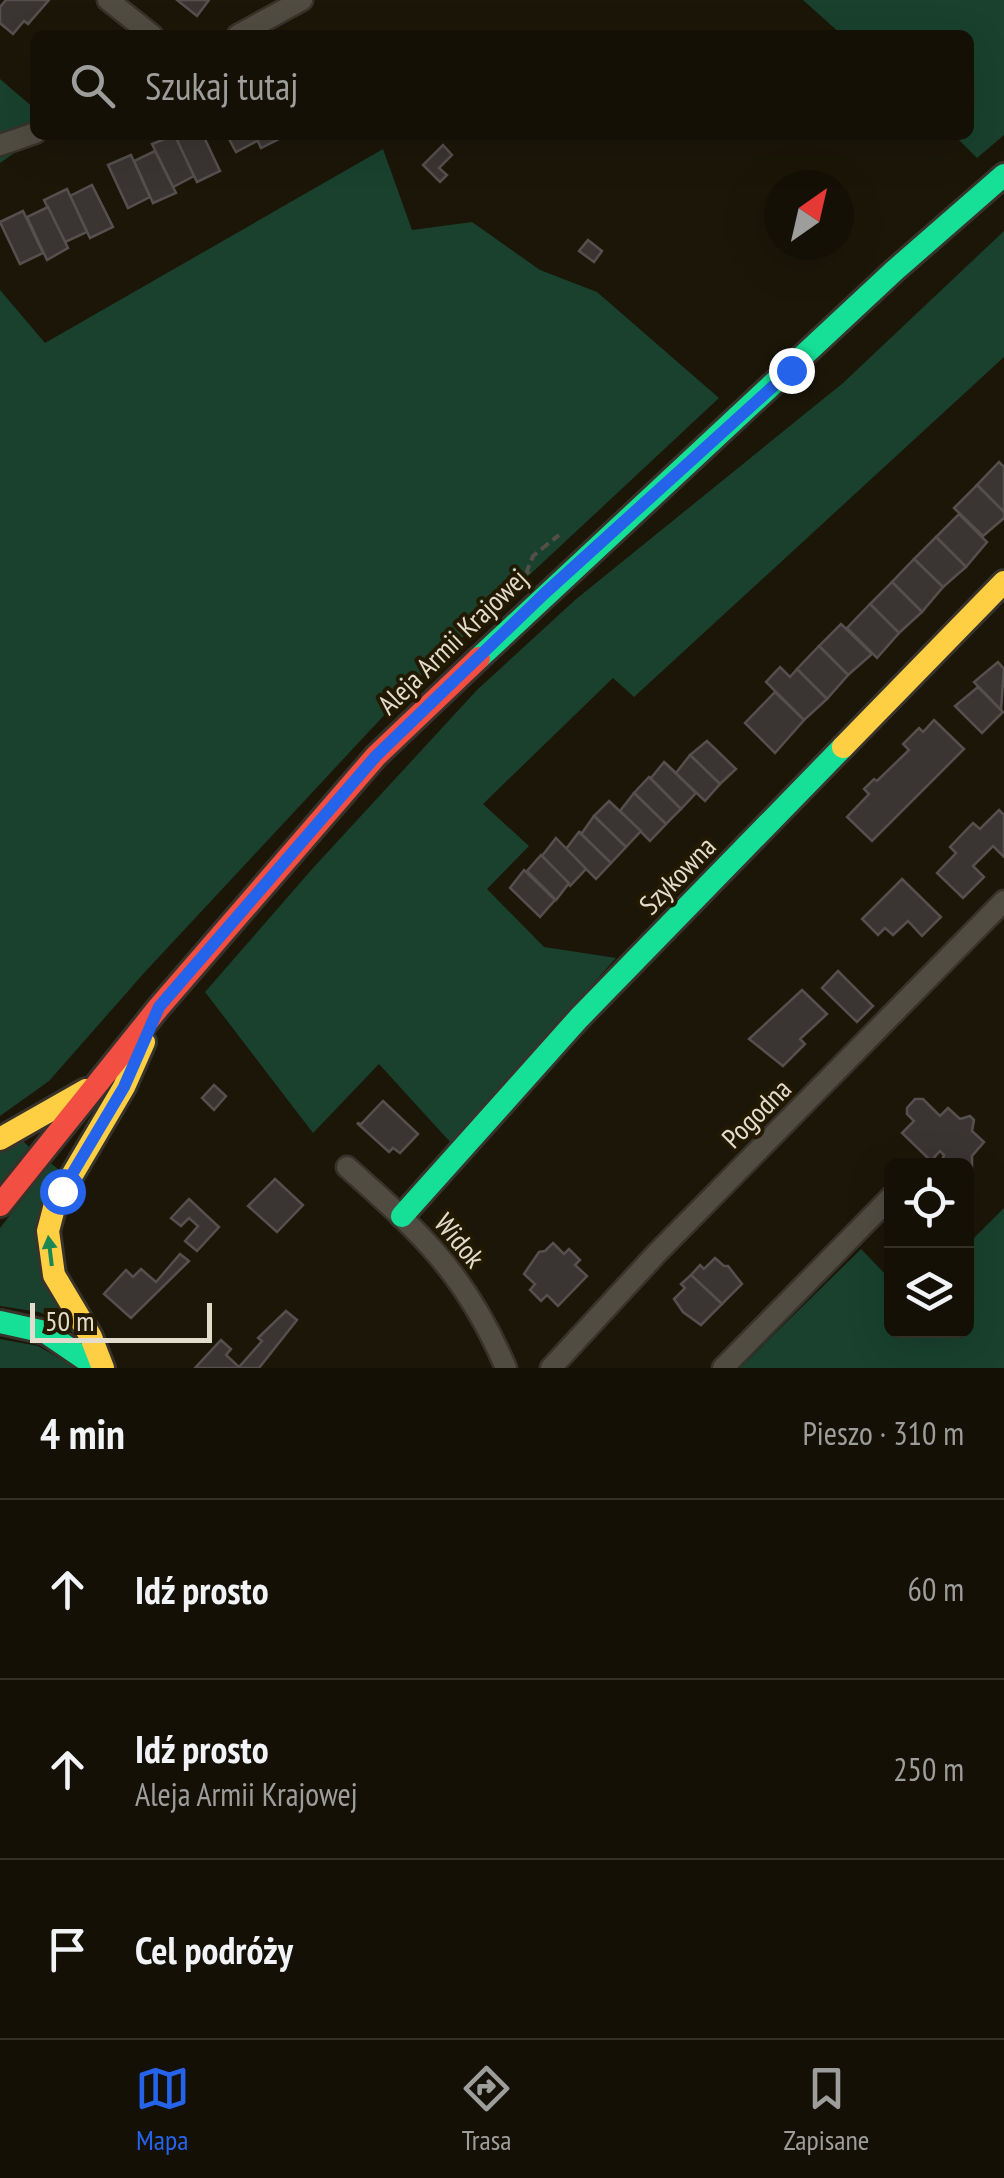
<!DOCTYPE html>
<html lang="pl">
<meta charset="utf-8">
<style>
body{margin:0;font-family:"PT Sans Narrow",sans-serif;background:#1d1910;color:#f1f3f6}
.controls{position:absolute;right:30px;bottom:30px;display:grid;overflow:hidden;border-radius:15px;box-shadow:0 10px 40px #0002}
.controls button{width:90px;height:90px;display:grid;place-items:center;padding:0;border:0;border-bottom:2px solid #333028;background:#141006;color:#f1f3f6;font:50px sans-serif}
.compass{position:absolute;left:764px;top:170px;width:90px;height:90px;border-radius:50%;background:#141006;box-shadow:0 10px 40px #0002;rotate:34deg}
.scale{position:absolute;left:30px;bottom:25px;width:182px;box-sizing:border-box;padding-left:10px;border:5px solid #e3dccd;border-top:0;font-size:28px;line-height:35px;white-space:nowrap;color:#e3dccd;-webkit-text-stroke:8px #231900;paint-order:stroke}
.stop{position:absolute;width:30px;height:30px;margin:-22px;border:8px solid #2563eb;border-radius:50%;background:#fff}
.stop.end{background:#2563eb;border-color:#fff;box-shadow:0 2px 10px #0008}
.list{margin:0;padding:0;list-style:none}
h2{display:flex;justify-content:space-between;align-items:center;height:130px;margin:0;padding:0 40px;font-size:42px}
h2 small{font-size:32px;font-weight:400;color:#9d9d9b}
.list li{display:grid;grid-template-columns:65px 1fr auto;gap:30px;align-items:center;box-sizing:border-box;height:180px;padding:0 40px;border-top:2px solid #333028}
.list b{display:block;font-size:38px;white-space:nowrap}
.list p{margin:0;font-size:32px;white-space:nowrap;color:#9d9d9b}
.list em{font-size:32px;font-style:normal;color:#9d9d9b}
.icon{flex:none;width:55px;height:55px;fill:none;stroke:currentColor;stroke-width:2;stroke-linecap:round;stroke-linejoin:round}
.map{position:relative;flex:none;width:1004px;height:1368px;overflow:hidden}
.search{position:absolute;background:#141006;box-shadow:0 10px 40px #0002;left:30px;right:30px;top:30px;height:110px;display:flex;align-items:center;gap:25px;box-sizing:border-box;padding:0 35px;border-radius:15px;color:#9d9d9b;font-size:38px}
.sheet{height:670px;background:#141006}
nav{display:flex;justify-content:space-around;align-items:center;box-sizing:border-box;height:140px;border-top:2px solid #333028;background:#141006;font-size:28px;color:#9d9d9b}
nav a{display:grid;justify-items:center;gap:5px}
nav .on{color:#2563eb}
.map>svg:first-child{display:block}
</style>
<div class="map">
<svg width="1004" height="1368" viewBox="0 0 1004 1368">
<rect width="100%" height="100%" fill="#1b1608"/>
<g fill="#19412e">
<polygon points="803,0 1004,0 1004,135 977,158 954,135 969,135 969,35 842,35"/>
<polygon points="0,79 35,109 35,135 40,135 0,163"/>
<polygon points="383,149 412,230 472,222 540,270 597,292 719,398 416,681 144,973 49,1081 0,1116 0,290 45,343"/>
<polygon points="1004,231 1004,357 634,697 613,678 483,804 529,846 487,889 544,947 616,958 451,1143 379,1064 313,1133 205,992 313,868 477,690 575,600 843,383"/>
<polygon points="20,1138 29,1147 0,1184 0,1149"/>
<polygon points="50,1163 61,1171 52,1187 66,1318 61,1321 39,1312 0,1306 0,1228"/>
<polygon points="1004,1208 1004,1368 740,1368 861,1249 891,1280 892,1330 966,1330 967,1245"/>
<polygon points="0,1339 38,1346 76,1368 0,1368"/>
</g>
<g fill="#3a3533" stroke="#55504e" stroke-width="2.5">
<polygon points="6,0 49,0 28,24 24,21 13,34 0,23 0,7"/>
<polygon points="177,0 209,0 197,16"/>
<polygon points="175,135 194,176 173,187 152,144"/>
<polygon points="188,135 203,135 220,171 197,182 177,140"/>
<polygon points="227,135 254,135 257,141 236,152"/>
<polygon points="255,135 282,135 283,137 261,148"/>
<polygon points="443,145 452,155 439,168 447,175 440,182 423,165"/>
<polygon points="155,151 176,193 153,203 134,161"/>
<polygon points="131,155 150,197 128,208 108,165"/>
<polygon points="92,185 113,227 90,238 70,196"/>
<polygon points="67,189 87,232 65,242 44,200"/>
<polygon points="48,207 68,248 47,260 27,217"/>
<polygon points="23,211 43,253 20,264 0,222"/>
<polygon points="588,240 602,251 594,262 579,251"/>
<polygon points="999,462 1004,467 1004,512 977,485"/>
<polygon points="977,485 1004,512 1004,518 983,536 954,508"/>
<polygon points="959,514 987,542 966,567 936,537"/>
<polygon points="936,537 966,567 943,587 914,559"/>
<polygon points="914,559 943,587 922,612 892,582"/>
<polygon points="892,582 922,612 899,633 870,604"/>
<polygon points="870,604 899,633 877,658 847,628"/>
<polygon points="841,624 872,654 848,675 819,646"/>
<polygon points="819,646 848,675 827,699 797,669"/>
<polygon points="998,662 1004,669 1001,710 974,682"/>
<polygon points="780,667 790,677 797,669 827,699 804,720 766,682"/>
<polygon points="978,687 1003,712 982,733 955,706"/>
<polygon points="775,692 804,720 775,753 745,723"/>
<polygon points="934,720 964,749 872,841 847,817 869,794 864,789 874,779 877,781 909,750 903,744 919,728 923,732"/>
<polygon points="707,741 736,769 720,784 690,755"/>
<polygon points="690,755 720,784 705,801 664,762 676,773"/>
<polygon points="664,762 696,793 681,809 649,777 651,778"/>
<polygon points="649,777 681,809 666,824 634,793"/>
<polygon points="634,793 666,824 650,841 620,811"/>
<polygon points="609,801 641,831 626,847 594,816"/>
<polygon points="999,810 1004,815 1004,857 993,846 973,866 984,877 963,898 937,873 956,853 950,847 973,823 980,829"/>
<polygon points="594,816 626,847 611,863 579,832 582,833"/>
<polygon points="579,832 611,863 596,879 566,849"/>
<polygon points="556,838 586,869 570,886 542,856"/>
<polygon points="541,855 569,883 556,900 527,871"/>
<polygon points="524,870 555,900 540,917 510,888"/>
<polygon points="902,879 941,917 922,936 908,921 893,935 885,928 878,935 862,919"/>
<polygon points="838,971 873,1006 857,1022 822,988"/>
<polygon points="802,990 827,1014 800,1039 805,1044 783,1066 749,1039"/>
<polygon points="214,1085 226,1096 214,1110 202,1098"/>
<polygon points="915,1099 923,1099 940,1116 948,1108 960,1119 970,1116 974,1120 972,1131 984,1142 972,1156 972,1198 966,1199 966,1166 940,1166 944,1155 940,1151 931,1161 902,1133 914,1121 907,1114 907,1108"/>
<polygon points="383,1101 418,1134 400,1153 393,1148 389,1152 357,1123 361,1124"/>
<polygon points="275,1179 303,1205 277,1232 248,1206"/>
<polygon points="189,1199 219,1227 197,1251 185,1241 198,1226 189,1218 181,1226 171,1218"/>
<polygon points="553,1243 564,1254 569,1249 580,1260 575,1265 587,1276 558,1306 547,1295 541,1301 530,1290 535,1284 524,1274 539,1252 545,1251"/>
<polygon points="180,1254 189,1261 131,1318 104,1294 126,1270 133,1277 141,1269 156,1282"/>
<polygon points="715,1258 724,1266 728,1266 742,1284 722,1304 691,1275 700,1265 704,1269"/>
<polygon points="691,1275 722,1304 701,1325 683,1312 674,1299 685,1288 681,1284"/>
<polygon points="286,1311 297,1320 259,1368 195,1368 221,1340 231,1349 226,1355 239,1367 262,1341 258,1338"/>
</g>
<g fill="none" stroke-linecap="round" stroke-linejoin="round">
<defs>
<g id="street">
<polyline points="108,0 152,35"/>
<polyline points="238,35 302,0"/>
<polyline points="0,145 35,133"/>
<path d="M347 1167C421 1233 466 1274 506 1368"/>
<polyline points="551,1368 657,1253 1004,901"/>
<polyline points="723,1368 892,1196"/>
</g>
<g id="fast">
<polyline points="479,658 894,271 1004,175"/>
<polyline points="402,1216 579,1018 843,747"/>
<polyline points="0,1322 45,1332 98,1368"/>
</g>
<g id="slow">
<polyline points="843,747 1004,582"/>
<polyline points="0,1139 86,1090"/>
<polyline points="103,1368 91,1337 54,1275 48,1231 55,1204 124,1087 144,1042"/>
</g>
<polyline id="jam" points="0,1205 159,1007 376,756 479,658"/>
</defs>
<use href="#street" stroke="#37322a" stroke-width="25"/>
<use href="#fast" stroke="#37322a" stroke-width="28"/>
<use href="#slow" stroke="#37322a" stroke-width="28"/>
<use href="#jam" stroke="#37322a" stroke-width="28"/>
<polyline stroke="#545047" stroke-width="4" stroke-dasharray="10 5" stroke-linecap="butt" points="529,574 527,571 533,556 559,535"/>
<use href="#street" stroke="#504c42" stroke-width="20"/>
<use href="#fast" stroke="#16e098" stroke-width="22"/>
<use href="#slow" stroke="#ffcf43" stroke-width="22"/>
<use href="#jam" stroke="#f24e42" stroke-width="22"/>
</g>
<defs><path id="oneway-solid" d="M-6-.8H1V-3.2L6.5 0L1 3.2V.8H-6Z" transform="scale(2.5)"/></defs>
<use fill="#1c8654" href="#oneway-solid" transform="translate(50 1251) rotate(-97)"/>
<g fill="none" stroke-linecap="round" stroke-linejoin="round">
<polyline stroke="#2563eb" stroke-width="12" points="62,1191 124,1087 159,1007 376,756 544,594 791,370"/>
</g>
<g text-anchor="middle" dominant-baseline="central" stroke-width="8" stroke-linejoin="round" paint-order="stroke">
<g font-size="28" fill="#e3dccd" stroke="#231900">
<text transform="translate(452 641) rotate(-44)">Aleja Armii Krajowej</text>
<text transform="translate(677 875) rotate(-46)">Szykowna</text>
<text transform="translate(756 1113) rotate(-45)">Pogodna</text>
<text transform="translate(460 1240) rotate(50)">Widok</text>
</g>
</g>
</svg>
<div class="controls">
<button><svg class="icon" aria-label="locate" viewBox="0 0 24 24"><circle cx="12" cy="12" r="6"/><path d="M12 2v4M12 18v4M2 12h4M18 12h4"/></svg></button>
<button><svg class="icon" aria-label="layers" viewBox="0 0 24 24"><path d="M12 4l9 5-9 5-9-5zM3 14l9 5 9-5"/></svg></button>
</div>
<svg class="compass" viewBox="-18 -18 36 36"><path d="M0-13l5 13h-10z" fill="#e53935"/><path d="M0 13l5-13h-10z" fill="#9d9d9b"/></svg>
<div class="scale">50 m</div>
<div class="stop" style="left:62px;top:1191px"></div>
<div class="stop end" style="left:791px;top:370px"></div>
<div class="search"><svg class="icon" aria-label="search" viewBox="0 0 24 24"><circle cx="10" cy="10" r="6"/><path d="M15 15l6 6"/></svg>Szukaj tutaj</div>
</div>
<section class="sheet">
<h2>4 min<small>Pieszo · 310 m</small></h2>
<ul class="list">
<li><svg class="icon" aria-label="ahead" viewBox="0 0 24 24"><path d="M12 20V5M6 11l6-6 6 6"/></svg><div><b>Idź prosto</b></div><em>60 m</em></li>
<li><svg class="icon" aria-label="ahead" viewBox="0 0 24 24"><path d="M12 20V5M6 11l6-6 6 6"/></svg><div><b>Idź prosto</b><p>Aleja Armii Krajowej</p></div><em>250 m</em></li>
<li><svg class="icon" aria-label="arrive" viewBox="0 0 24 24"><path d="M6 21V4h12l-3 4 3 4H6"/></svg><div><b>Cel podróży</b></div></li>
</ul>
</section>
<nav>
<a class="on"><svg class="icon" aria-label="map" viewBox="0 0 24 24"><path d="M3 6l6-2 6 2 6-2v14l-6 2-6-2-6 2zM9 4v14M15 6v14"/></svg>Mapa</a>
<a><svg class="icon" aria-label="directions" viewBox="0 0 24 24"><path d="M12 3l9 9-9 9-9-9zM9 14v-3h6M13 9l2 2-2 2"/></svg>Trasa</a>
<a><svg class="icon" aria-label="saved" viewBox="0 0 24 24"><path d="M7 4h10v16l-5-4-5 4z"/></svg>Zapisane</a>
</nav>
